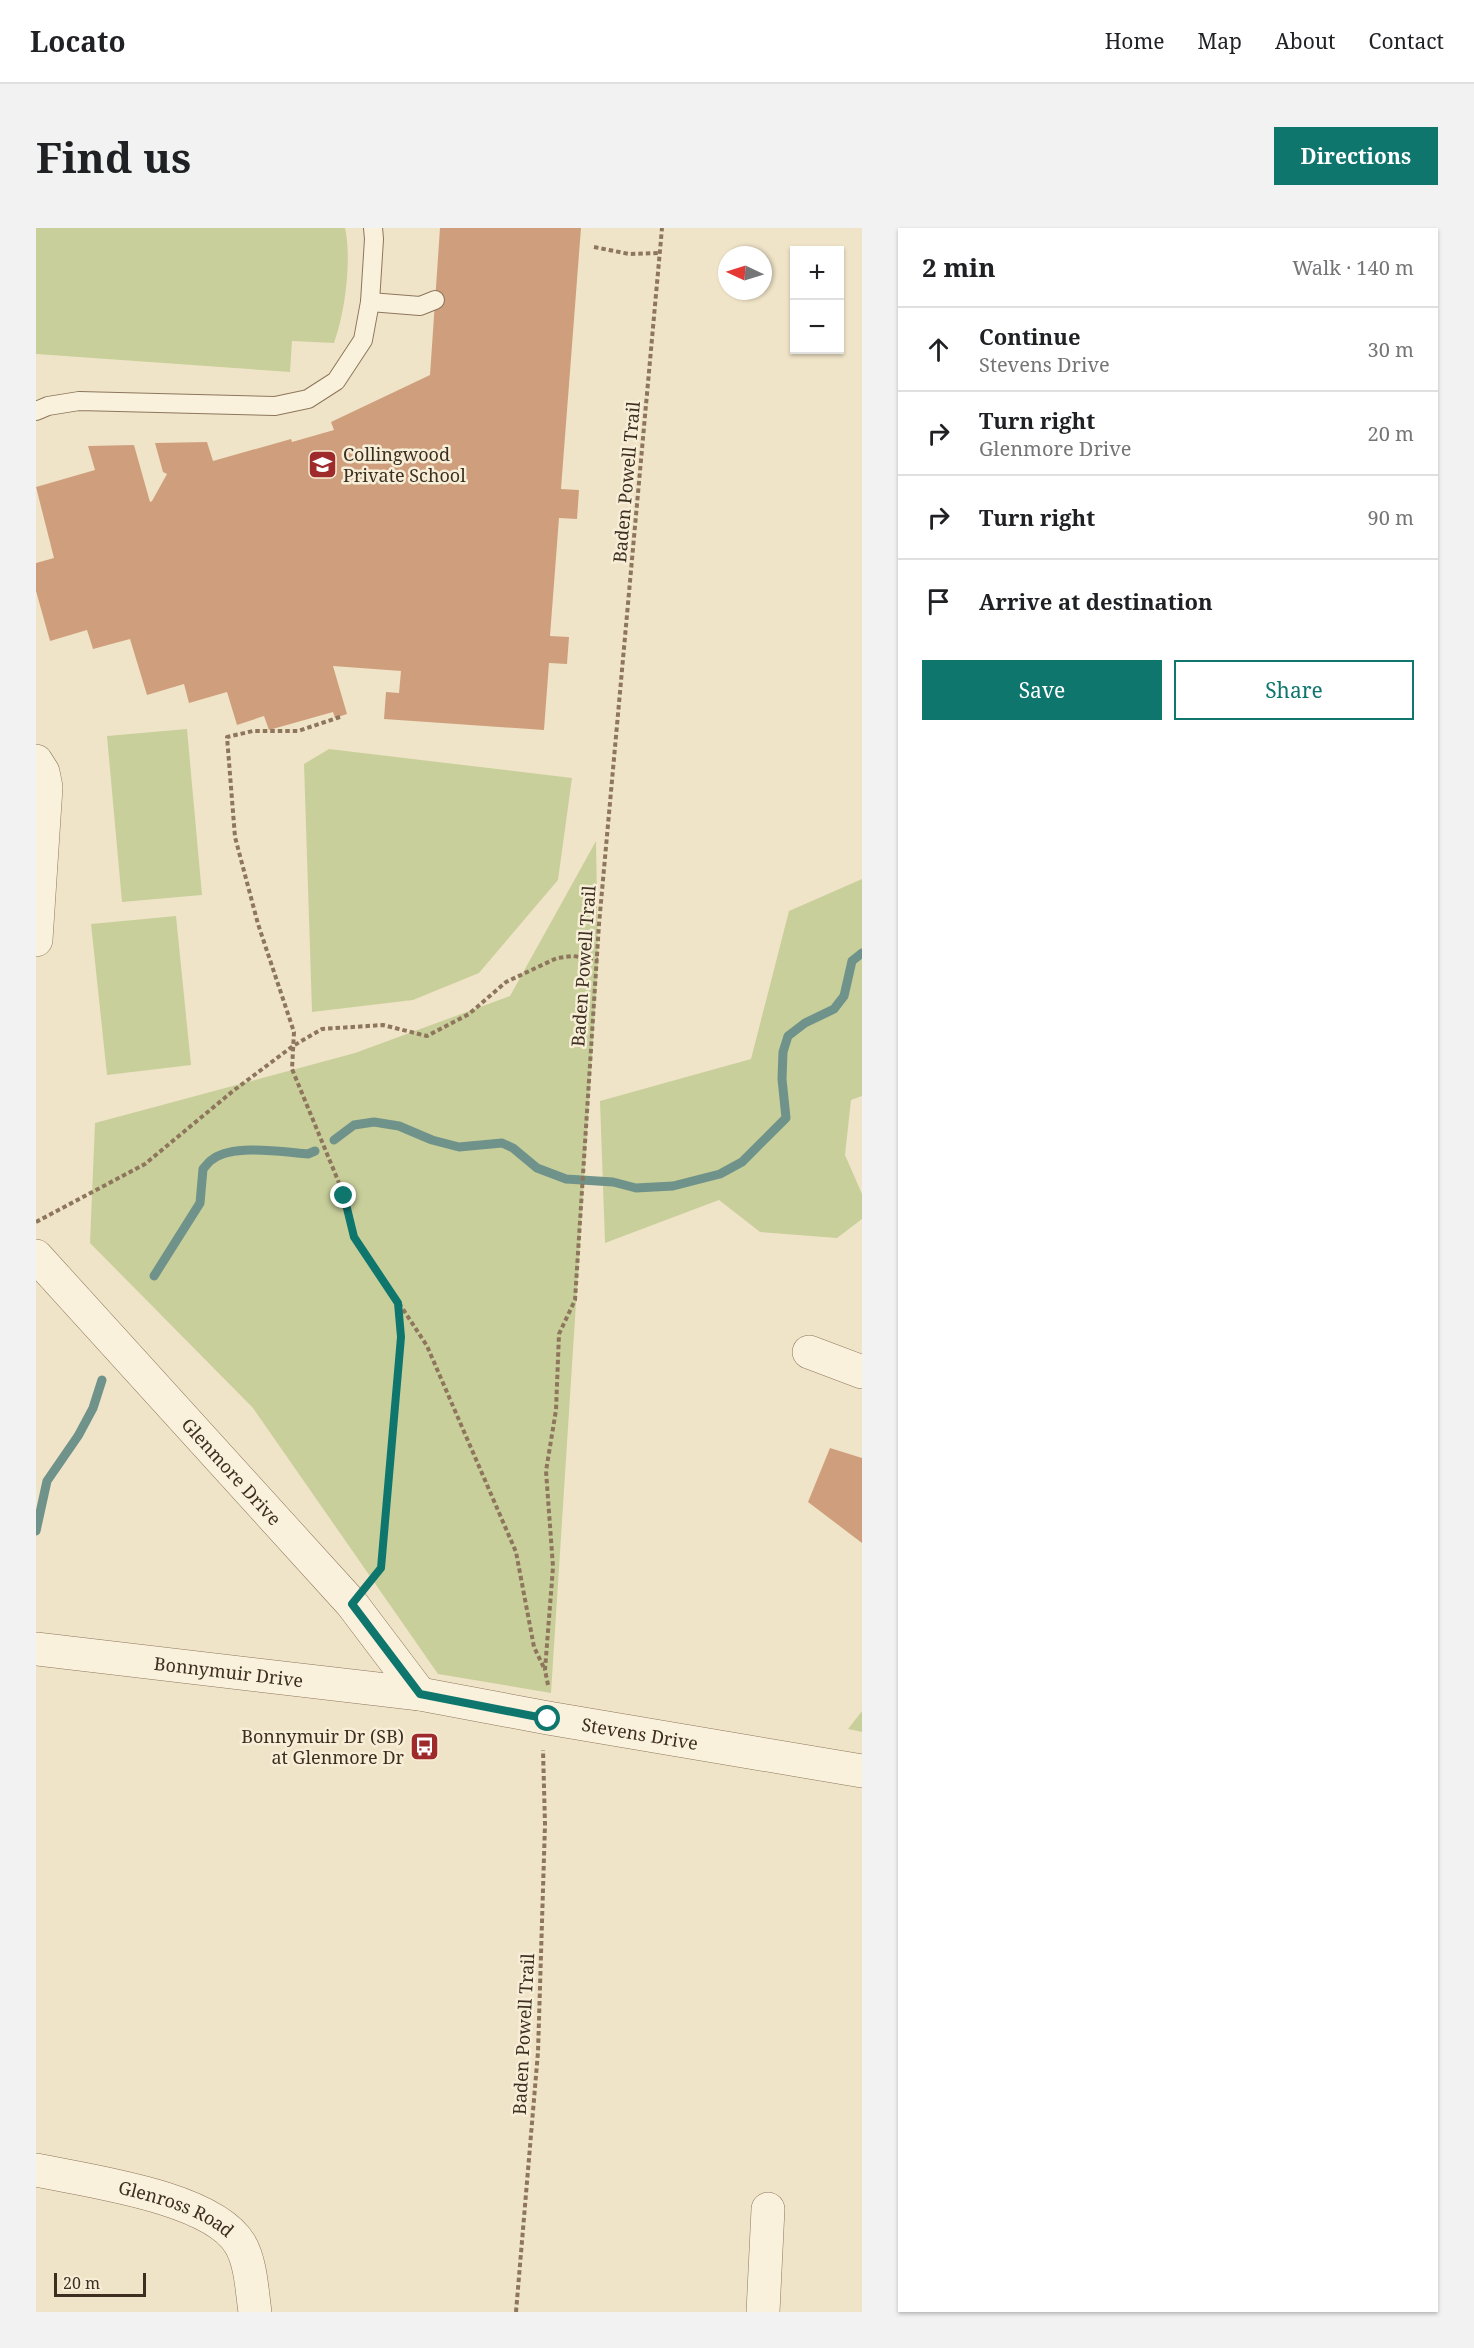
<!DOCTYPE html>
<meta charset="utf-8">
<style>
body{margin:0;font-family:"Noto Serif",serif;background:#f2f2f2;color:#202124}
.controls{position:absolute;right:18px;top:18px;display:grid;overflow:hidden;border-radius:0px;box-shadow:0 2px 4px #0004}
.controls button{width:54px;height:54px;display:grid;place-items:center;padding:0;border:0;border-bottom:2px solid #e0e0e0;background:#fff;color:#202124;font:30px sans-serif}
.compass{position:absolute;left:682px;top:18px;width:54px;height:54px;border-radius:50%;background:#fff;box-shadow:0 2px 4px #0004;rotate:274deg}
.scale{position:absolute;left:18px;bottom:15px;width:92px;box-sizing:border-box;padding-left:6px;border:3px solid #3d2e20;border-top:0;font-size:16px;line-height:21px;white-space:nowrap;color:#3d2e20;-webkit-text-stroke:4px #f7eed8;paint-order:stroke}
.stop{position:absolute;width:18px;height:18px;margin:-14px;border:4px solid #0f766e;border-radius:50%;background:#fff}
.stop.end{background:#0f766e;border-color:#fff;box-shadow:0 2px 6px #0008}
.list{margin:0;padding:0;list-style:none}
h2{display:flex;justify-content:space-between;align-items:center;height:78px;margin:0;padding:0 24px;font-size:26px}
h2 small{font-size:20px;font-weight:400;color:#757577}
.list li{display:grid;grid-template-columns:39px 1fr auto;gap:18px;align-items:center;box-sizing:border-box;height:84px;padding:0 24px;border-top:2px solid #e0e0e0}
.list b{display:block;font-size:22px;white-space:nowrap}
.list p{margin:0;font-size:20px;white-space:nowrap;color:#757577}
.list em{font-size:20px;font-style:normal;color:#757577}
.actions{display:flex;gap:12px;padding:18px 24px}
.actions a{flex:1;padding:14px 0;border:2px solid #0f766e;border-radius:0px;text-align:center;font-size:21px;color:#0f766e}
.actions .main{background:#0f766e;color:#fff}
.icon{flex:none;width:33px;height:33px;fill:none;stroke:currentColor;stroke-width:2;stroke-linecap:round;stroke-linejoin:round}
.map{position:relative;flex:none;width:826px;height:2084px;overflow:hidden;border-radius:0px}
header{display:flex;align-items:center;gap:36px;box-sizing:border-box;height:84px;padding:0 30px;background:#fff;border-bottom:2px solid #e0e0e0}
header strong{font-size:28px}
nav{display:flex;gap:33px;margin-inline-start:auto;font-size:21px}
.intro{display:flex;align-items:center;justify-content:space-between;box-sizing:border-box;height:144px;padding:0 36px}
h1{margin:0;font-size:42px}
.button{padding:15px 27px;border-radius:0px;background:#0f766e;color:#fff;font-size:21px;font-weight:700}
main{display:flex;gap:36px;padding:0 36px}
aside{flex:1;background:#fff;border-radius:0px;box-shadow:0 2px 4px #0004}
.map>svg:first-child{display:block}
</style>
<header>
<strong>Locato</strong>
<nav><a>Home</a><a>Map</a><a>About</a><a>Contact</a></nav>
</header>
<div class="intro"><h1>Find us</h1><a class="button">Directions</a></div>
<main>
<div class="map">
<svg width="826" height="2084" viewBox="0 0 826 2084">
<rect width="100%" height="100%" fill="#f0e4c8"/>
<g fill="#c9cf9b">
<path d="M0 0H309C316 31 309 85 298 115L256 113 254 144 0 126Z"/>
<polygon points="151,501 166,667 86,674 71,508"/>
<polygon points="293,521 536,550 522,652 443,745 377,772 276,784 268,536"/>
<polygon points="560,613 562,732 515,1465 402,1446 217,1180 54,1015 59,895 319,825 474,768"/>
<polygon points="826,651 826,868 815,872 809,927 826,966 826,991 801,1010 724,1004 683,972 569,1015 564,873 715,831 753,683"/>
<polygon points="140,688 155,837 71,847 55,696"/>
<polygon points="826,1483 826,1504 812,1501"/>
</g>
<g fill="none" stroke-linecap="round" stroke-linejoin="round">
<g stroke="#6f938a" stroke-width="9">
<polyline points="298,912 318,897 338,894 363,898 396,912 423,919 466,915 477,920 501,940 530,951 577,954 600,960 637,958 684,946 706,934 750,890 746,851 747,824 752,808 769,795 798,781 808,768 816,733 826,725"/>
<path d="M118 1048 164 975 167 941C170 938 173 933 177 931 198 916 247 924 272 926L279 923"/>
<polyline points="0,1303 11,1253 42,1208 57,1180 66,1152"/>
</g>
</g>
<g fill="#cf9f7d">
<polygon points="404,0 545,0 525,261 543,262 541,291 523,290 514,408 533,409 531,436 513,435 508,502 348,491 350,464 363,465 365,443 297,438 311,486 299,490 297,484 233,502 228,488 201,497 191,464 153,475 148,456 111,467 94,411 57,421 51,402 14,413 0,363 0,335 18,330 0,259 59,242 52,218 98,217 114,274 116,273 131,246 127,244 119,215 171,214 177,233 255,211 256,214 298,202 295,194 394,147"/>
<polygon points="794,1220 826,1230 826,1315 772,1274"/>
</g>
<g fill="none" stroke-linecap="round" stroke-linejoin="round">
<defs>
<g id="lane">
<polyline points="334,74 384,78 399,72"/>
<polyline points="0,183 12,178 43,173 239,178 272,171 300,153 327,112 334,74 338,11 337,0"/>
</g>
<g id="street">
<polyline points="0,533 7,544 10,559 0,712"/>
<path id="s1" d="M0 1028 316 1376 384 1466"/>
<polyline points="773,1124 826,1144"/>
<path id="s2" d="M0 1421 384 1466 512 1490 826 1543"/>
<path id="s3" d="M0 1942C52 1953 176 1969 204 2016 215 2034 216 2064 219 2084"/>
<polyline points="727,2084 732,1981"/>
</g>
</defs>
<use href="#lane" stroke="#8d765c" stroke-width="20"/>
<use href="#street" stroke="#8d765c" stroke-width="34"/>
<g stroke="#8d765c" stroke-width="4" stroke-dasharray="4.5 3" stroke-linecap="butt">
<polyline points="558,19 593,26 624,25"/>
<polyline points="304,489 262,503 217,503 191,509 199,609 222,696 258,804 256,841 308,967 318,1009 362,1075 365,1109 345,1340 335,1351"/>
<polyline points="0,994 109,936 197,863 257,818 286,801 347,797 391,808 433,786 470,754 521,730 537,728 562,732"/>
<polyline points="363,1075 391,1118 480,1324 498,1419 509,1442"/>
<polyline points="512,1457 509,1442 517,1339 510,1243 520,1182 523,1106 539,1072 563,696 626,0"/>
<polyline points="480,2084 502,1824 509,1596 507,1522"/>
</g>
<use href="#lane" stroke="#faf1dc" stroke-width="18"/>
<use href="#street" stroke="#faf1dc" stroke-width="33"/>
</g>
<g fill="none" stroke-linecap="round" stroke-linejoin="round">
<polyline stroke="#0f766e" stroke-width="8" points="308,968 318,1009 362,1075 365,1109 345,1340 316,1376 384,1466 512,1491"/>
</g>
<defs>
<symbol id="school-square" viewBox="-11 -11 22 22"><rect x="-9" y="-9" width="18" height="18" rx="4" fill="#9e2a2b" stroke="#f7eed8"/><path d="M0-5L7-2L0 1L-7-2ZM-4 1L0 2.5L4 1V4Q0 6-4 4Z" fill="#fff"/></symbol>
<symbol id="bus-square" viewBox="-11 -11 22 22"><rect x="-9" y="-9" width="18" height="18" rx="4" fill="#9e2a2b" stroke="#f7eed8"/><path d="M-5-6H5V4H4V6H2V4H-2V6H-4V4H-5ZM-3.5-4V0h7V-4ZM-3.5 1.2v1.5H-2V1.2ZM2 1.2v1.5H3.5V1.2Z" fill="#fff"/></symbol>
</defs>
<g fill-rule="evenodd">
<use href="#school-square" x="270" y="220" width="33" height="33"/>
<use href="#bus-square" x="372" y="1502" width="33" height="33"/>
</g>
<g text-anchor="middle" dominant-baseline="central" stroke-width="5" stroke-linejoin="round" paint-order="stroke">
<g font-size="18" fill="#3d2e20" stroke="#f7eed8" text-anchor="start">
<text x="307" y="226">Collingwood<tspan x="307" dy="21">Private School</tspan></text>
<text x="368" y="1508" text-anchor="end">Bonnymuir Dr (SB)<tspan x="368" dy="21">at Glenmore Dr</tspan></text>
</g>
<g font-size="18" fill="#3d2e20" stroke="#f7eed8">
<text transform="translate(590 254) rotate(-85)">Baden Powell Trail</text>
<text transform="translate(547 738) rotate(-86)">Baden Powell Trail</text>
<text stroke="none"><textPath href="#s1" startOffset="291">Glenmore Drive</textPath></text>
<text stroke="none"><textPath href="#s2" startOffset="194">Bonnymuir Drive</textPath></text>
<text stroke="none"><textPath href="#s2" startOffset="610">Stevens Drive</textPath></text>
<text transform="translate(487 1806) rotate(-87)">Baden Powell Trail</text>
<text stroke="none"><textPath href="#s3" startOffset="146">Glenross Road</textPath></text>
</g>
</g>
</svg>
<div class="controls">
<button>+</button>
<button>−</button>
</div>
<svg class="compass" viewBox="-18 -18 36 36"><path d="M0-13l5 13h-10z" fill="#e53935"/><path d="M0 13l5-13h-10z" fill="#757577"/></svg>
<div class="scale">20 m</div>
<div class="stop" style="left:512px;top:1491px"></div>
<div class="stop end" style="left:308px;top:968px"></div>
</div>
<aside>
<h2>2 min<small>Walk · 140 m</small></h2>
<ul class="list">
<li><svg class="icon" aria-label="ahead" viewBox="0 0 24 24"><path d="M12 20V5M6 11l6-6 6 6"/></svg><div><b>Continue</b><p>Stevens Drive</p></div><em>30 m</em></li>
<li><svg class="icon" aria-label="right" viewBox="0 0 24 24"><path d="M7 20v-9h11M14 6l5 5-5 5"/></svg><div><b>Turn right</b><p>Glenmore Drive</p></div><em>20 m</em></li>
<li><svg class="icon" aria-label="right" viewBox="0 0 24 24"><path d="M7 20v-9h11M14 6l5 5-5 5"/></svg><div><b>Turn right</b></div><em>90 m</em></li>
<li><svg class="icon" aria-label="arrive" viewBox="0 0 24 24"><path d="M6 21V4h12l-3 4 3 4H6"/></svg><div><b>Arrive at destination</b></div></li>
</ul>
<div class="actions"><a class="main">Save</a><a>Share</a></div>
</aside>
</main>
